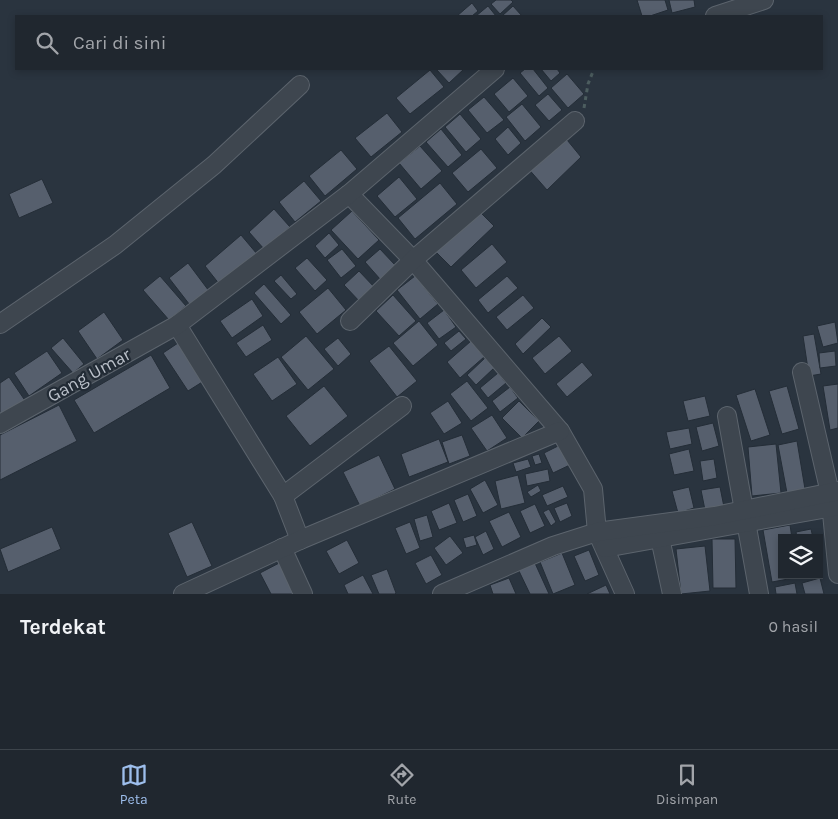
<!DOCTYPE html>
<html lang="id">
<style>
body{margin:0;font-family:Karla,sans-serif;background:#2d333b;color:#f1f3f6}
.controls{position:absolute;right:15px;bottom:15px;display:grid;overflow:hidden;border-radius:0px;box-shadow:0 2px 8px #0003}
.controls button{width:45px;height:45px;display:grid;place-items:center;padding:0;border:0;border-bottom:1px solid #3d444b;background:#20272f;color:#f1f3f6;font:25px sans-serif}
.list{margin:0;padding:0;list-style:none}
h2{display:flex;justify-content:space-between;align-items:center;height:65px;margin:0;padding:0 20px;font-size:21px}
h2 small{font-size:16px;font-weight:400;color:#a2a5aa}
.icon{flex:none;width:28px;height:28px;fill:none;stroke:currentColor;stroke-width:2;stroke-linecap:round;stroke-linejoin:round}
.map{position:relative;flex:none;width:838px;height:594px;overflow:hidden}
.search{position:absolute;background:#20272f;box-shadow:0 2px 8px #0003;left:15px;right:15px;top:15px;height:55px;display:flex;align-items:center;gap:12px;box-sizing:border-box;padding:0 18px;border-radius:0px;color:#a2a5aa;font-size:19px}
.sheet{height:155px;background:#20272f}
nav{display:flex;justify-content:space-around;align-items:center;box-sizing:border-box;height:70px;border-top:1px solid #3d444b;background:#20272f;font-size:14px;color:#a2a5aa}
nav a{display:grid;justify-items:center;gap:2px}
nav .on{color:#9dbeec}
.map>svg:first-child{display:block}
</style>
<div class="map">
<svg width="838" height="594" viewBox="0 0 838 594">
<rect width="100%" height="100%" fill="#2a343f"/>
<g fill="#565f6d" stroke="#242d37">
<polygon points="496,0 511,0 513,2 500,14 491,4"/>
<polygon points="637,0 665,0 668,10 650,16 642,16"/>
<polygon points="669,0 694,0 695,7 672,13"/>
<polygon points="472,3 478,11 472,16 457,16"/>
<polygon points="488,6 496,16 476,16"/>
<polygon points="513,6 522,16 502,16"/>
<polygon points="436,69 464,69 449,83"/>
<polygon points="525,69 533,69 548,88 539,96 520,73"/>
<polygon points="541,69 557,69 560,73 551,81"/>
<polygon points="430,70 444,87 410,114 396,98"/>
<polygon points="567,74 584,94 568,108 551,88"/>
<polygon points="513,78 528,96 509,112 494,94"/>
<polygon points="548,94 562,110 549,121 535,105"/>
<polygon points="484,97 504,120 487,133 468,110"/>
<polygon points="522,104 541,127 525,141 506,117"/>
<polygon points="387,113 402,132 371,157 355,138"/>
<polygon points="460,114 481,139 466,152 445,127"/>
<polygon points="508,127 521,143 508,155 495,139"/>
<polygon points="441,129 462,155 448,167 426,142"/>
<polygon points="563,135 581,157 547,190 526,166"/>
<polygon points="420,146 442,171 421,189 399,163"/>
<polygon points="481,149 497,168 468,192 452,173"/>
<polygon points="341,150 357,169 325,196 309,176"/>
<polygon points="399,177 417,199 395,217 377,196"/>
<polygon points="42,179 53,203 19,218 9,194"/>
<polygon points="304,181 321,201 295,222 279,202"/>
<polygon points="440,183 457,204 415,239 398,218"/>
<polygon points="274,209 290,227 264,249 249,232"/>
<polygon points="352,211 379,240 358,259 331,230"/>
<polygon points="479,211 494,226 451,267 436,252"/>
<polygon points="329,233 339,245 325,258 315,246"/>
<polygon points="241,235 257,254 220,285 205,266"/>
<polygon points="492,244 507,262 476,288 461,270"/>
<polygon points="342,249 356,266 341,278 327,260"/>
<polygon points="380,249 395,265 380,279 365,262"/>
<polygon points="307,258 327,280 315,291 295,268"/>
<polygon points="188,263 212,295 193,309 169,278"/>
<polygon points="359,271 376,289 361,303 344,285"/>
<polygon points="281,275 297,294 291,299 274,281"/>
<polygon points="160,276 186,306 169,320 143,290"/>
<polygon points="415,276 438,304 420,319 397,290"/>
<polygon points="507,276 518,288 488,313 478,300"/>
<polygon points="264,284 291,315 281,324 254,293"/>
<polygon points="328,288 346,310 317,334 299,312"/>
<polygon points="393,295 416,321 399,336 376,311"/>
<polygon points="523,295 534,308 507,330 496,317"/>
<polygon points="252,299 263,316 232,338 220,321"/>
<polygon points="444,310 456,327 439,339 427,323"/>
<polygon points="104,312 123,340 97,359 78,331"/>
<polygon points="542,318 551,327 523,354 515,344"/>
<polygon points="419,321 438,345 413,366 393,343"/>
<polygon points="835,322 838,343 823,347 817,326"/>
<polygon points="263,325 272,340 246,357 236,343"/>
<polygon points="459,331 466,339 451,351 444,343"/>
<polygon points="814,334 821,374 809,376 803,336"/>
<polygon points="306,336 334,369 308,390 281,357"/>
<polygon points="559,336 572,351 545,374 532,358"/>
<polygon points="63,338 84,364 73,373 51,348"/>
<polygon points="338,338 351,354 338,366 324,349"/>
<polygon points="181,341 207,379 188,391 163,353"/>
<polygon points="471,341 484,357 460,378 447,362"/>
<polygon points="389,346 417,381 397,397 369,361"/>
<polygon points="47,351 62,373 29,396 14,373"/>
<polygon points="835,351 836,366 820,368 819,353"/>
<polygon points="151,355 170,388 94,433 74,400"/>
<polygon points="278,357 297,384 272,401 253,374"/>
<polygon points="485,358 494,368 476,385 467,375"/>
<polygon points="582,362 593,375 567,397 556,384"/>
<polygon points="498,373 506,383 488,398 480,388"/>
<polygon points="9,377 26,402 0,416 0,383"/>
<polygon points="467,381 488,408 471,421 450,394"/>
<polygon points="838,384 838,428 830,430 823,386"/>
<polygon points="324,386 348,416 310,446 286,416"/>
<polygon points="787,386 799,429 782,434 769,391"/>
<polygon points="510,387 518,398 500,412 492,401"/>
<polygon points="755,389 770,435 751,441 736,395"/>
<polygon points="705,396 710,416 688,421 683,401"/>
<polygon points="448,401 462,423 444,434 430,413"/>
<polygon points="519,401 539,421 522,438 502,418"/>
<polygon points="59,405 77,441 0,480 0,435"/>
<polygon points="492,415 507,438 487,451 471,428"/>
<polygon points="713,423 719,446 702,451 696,427"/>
<polygon points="689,428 692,444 670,449 666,432"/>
<polygon points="462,435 470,456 449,464 442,442"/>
<polygon points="439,439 448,462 409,477 401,454"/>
<polygon points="797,441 805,489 787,493 778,445"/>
<polygon points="562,444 572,464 553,473 544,453"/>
<polygon points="776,444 781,493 752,496 748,447"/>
<polygon points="689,449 694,471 674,475 669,454"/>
<polygon points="539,454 542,463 535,465 532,456"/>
<polygon points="379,455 395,489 360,506 343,472"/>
<polygon points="528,459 531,467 516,472 513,463"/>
<polygon points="714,459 717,478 703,481 700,461"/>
<polygon points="548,469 550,481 527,486 525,474"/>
<polygon points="518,475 525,503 501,509 495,481"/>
<polygon points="485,480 498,505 483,513 470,489"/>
<polygon points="538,485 541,491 531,497 527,492"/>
<polygon points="563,486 568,497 547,506 542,495"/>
<polygon points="689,487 694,508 678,513 672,491"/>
<polygon points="720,487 724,507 705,510 701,490"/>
<polygon points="468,494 477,516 463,522 454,500"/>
<polygon points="449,503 457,523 439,530 431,511"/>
<polygon points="567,503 572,516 560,522 554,508"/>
<polygon points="535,504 545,526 530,533 520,511"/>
<polygon points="549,509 556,522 551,526 543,512"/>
<polygon points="509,512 521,537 502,547 489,521"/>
<polygon points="427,515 433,537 420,541 414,519"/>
<polygon points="192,522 212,566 187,577 168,533"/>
<polygon points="410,522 420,548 406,554 395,528"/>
<polygon points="790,525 792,538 782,538 782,575 799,575 799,577 772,582 763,530"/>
<polygon points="52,527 61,549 8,572 0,549"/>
<polygon points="811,529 813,538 797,538 796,532"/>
<polygon points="486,531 494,549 483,555 475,537"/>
<polygon points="474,535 477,545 466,548 463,538"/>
<polygon points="450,536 463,553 446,565 434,548"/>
<polygon points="712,539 735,539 736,588 713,588"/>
<polygon points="347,540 359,563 339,574 326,551"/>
<polygon points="705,546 710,591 681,594 676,549"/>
<polygon points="589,550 599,575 585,581 574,556"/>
<polygon points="562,553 575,585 553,594 540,562"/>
<polygon points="431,555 442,575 426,584 415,563"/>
<polygon points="283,561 299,594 271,594 260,573"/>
<polygon points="534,561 549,594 530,594 518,569"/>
<polygon points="387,569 396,593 395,594 379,594 371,575"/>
<polygon points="363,575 373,594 348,594 344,585"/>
<polygon points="509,578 516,594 493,594 490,585"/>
<polygon points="820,578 824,594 805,594 802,583"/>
<polygon points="795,583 797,594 776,594 775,587"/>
<polygon points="606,585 610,594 587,594"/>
</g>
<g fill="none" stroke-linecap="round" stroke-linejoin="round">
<defs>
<g id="street">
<polyline points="715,16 764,0"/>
<polyline points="349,194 413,260 560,431 593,489 597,532 625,594"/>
<polyline points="350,321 413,260 575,121"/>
<polyline points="0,324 115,245 214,165 300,85"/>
<polyline points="177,325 283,496"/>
<polyline points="802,372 830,493 838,574"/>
<polyline points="727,416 759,594"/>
<polyline points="0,424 177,325 349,194 495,69"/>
<polyline points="660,538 672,594"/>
<polyline points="300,540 283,496 402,406"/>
<polyline points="282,548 303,594"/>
<polyline points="605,548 838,506"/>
<polyline points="183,594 300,540 560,431"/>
<polyline points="442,594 553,546 597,532 715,516 838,491"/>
</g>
</defs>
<use href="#street" stroke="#5c646d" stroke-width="20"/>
<polyline stroke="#4c5d5f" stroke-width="3" stroke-dasharray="4 4" stroke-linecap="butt" points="584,108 588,84 594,69"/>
<use href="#street" stroke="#3e464f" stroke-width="18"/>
</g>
<g text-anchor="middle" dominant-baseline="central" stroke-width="4.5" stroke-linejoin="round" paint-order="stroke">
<g font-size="18" fill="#bbc1ca" stroke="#222b35">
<text transform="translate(89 375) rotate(-29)">Gang Umar</text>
</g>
</g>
</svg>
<div class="controls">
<button><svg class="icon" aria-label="layers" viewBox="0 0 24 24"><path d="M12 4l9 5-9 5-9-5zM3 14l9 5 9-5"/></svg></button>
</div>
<div class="search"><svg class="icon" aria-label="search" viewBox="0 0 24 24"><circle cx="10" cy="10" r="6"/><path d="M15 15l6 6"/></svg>Cari di sini</div>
</div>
<section class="sheet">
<h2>Terdekat<small>0 hasil</small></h2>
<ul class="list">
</ul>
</section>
<nav>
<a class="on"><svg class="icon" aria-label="map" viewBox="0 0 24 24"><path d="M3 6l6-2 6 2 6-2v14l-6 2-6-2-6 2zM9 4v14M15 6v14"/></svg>Peta</a>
<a><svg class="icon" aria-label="directions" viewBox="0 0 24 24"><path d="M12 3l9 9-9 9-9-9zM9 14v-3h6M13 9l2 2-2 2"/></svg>Rute</a>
<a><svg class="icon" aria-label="saved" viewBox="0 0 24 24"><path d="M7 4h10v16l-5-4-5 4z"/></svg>Disimpan</a>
</nav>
